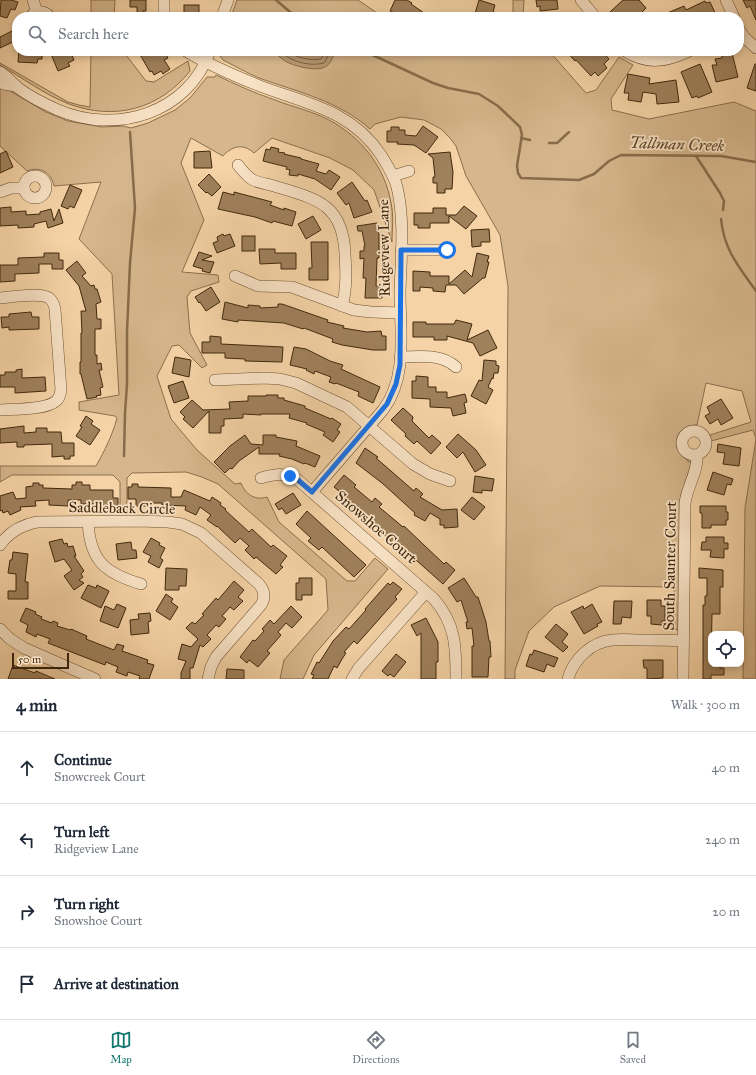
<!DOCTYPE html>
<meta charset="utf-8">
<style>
body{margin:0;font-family:"IM FELL Great Primer",serif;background:#f6f6f7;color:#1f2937}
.controls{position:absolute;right:12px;bottom:12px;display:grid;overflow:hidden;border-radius:8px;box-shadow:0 2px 6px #0003}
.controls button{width:36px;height:36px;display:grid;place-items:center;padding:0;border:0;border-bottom:1px solid #e0e1e3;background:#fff;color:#1f2937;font:20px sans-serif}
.scale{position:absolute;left:12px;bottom:10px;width:57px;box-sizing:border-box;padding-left:4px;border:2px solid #41280c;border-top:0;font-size:11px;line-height:14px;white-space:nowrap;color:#41280c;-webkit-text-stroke:3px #f8e2c5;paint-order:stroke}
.stop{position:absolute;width:12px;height:12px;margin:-9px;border:3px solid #1a73e8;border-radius:50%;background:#fff}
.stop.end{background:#1a73e8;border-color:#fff;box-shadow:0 1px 4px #0008}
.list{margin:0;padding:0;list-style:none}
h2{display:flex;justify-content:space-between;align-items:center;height:52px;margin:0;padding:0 16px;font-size:17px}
h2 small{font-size:13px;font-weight:400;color:#747a83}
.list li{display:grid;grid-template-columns:26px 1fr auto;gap:12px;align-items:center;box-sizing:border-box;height:72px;padding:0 16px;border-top:1px solid #e0e1e3}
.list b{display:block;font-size:15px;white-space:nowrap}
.list p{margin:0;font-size:13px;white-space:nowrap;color:#747a83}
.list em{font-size:13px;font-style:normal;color:#747a83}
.icon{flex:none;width:22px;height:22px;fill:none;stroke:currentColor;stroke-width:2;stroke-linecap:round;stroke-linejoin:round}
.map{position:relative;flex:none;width:756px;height:679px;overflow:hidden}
.search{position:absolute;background:#fff;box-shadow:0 2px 6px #0003;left:12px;right:12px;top:12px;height:44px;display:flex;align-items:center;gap:10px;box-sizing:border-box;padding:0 14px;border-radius:16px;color:#747a83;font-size:15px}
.sheet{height:340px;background:#fff}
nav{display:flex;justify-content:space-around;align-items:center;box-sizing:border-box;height:56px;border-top:1px solid #e0e1e3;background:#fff;font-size:11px;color:#747a83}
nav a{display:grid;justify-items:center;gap:2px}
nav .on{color:#0f766e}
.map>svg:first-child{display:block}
</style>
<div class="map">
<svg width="756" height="679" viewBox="0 0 756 679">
<rect width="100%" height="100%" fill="#f5d3a6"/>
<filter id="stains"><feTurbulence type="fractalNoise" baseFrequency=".005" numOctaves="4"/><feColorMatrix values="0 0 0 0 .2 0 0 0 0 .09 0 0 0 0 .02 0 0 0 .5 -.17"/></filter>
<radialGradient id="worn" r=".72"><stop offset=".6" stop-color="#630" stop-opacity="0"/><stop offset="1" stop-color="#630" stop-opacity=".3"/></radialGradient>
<g fill="#d6b68c" stroke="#8c6f4c">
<polygon points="91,0 115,0 114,17 91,17"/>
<polygon points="237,0 358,0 383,17 231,17"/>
<polygon points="513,0 524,0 523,17 513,17"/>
<path d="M91 51H123L146 81 154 82 188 61 190 71C160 109 115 121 69 104 45 95 23 78 0 65V63L68 102 79 105 90 107Z"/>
<path d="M220 51H449L460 54 465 51H549L586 93 596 90 619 57 633 65 611 99 612 110 649 119 734 102 756 111V679H743L745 508 756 439 753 430 711 441 710 435 751 422 742 391 706 383 697 425C685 424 673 435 677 448 679 454 683 457 688 460V462H691V464L681 495 680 502 678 630 675 629 674 624V587L600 586 554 607 529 631 515 670V679H505L508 286 500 235 466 176 456 146 450 138 441 129 424 120 401 117 375 124 370 129C339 101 298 92 259 78 247 73 235 66 223 60L220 56Z"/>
<path d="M216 75C235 84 254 93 275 100 293 107 312 111 329 120 361 137 385 167 391 203 394 216 392 229 392 242L374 190 353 170 330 158 272 138 254 153C243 143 232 146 223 156L191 138 181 163 204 220 182 272 218 275 219 282 191 291 187 297 190 333 207 365 202 368 179 345 172 346 157 376 171 419 197 450 235 484 241 483C245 494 255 501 267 497L279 522 347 581H355L375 558 388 569 314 655 303 679H280L284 660 328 610 326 579 218 484 202 477 186 472 132 473 127 478V513H120V482L113 475H12L0 482V466H96C105 450 112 436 117 418L115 416 79 410V402L119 395 112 274 79 239 101 182 54 186C51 172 40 166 27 171L0 146V85L46 112 68 121 102 127 123 126 131 128 148 123 175 110 190 98 207 77H215Z"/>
</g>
<path fill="#b89972" stroke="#886c49" d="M272 51H335C334 56 330 65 325 67 317 72 293 66 285 61 281 58 276 54 272 51Z"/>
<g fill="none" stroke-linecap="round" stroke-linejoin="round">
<g stroke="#7c603f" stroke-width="1">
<path d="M279 51C291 61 308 67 324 63L331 51"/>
<path d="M287 51C296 58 311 61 321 59L326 51"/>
</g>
<g stroke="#886c49" stroke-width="2.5">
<polyline points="276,0 296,17"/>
<polyline points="364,51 433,83 448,88 479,94 498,106 520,127 522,135 517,166 518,173 521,178 579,180 594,174 609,161 621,155 721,156 756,162"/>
<polyline points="521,138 530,140"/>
<polyline points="549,143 557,143 569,132"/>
<polyline points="696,156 720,193 724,201 723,210"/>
<path d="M721 219C724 250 739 267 756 291"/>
<polyline points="124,456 125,413 127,384 127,332 130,263 135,208 130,132"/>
</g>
</g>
<g fill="#9f815c" stroke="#41280c">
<polygon points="1,0 11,0 18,2 15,10 11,9 7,18 0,16"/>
<polygon points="130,0 146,0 146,11 143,11 144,17 137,17 137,7 130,7"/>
<polygon points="395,0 407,0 412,3 411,4 430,17 403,17 390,11"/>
<polygon points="479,0 495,5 493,12 506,16 505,17 474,17"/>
<polygon points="536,0 557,0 558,9 540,11 540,6 537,7"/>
<polygon points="623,0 639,0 646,8 637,17 615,17 610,12"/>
<polygon points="743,0 756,0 756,20 750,6 747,8"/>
<polygon points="705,1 706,3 710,2 717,17 658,17 684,6 686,10"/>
<rect x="184" y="5" width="15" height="12"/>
<polygon points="12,31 17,40 0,48 0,37"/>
<polygon points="19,51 42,51 42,59 38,59 37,63 18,62"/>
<polygon points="58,51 70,51 74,60 68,63 70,66 58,71 51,54"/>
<polygon points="138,51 164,51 168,58 164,60 170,69 163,74 161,71 154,75 152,71 150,72"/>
<polygon points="566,51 602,51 609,59 604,64 607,68 598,76 595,72 591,76 576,60 575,61"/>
<polygon points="732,53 738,77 716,82 712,65 717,65 715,59 722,58 722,55"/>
<polygon points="700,64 712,92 698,98 697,96 692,98 681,72"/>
<polygon points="755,64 756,64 756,91 747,88"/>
<polygon points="628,74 650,78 649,84 676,80 679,102 657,104 656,94 643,92 641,102 628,100 629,93 624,93"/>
<polygon points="423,126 438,137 426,153 414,145 397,144 398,142 387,142 387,131 391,131 391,127 399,127 399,130 405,130 405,135 416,136"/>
<polygon points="271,147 279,149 278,152 285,153 284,154 301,158 301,159 319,164 316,171 326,174 329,170 340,177 331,190 315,179 298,174 298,176 289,175 290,170 286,169 287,167 263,161 266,149 270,150"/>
<polygon points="6,151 13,167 0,173 0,154"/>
<polygon points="210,151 212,168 194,168 194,152"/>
<polygon points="450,152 453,172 452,189 445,189 445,193 437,193 437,183 433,183 433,177 435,177 433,158 428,154"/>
<polygon points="209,174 221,187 212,196 207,192 206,193 198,185"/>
<polygon points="352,182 365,201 367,200 372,212 354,218 349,203 346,205 337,193"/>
<polygon points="70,185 82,190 74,208 70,206 68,209 61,206"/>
<polygon points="223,192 234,195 234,192 272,202 270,205 284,210 284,208 296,212 292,226 273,221 272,223 255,217 218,209"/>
<polygon points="464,206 477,216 466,229 449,216 449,223 430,223 430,228 418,228 418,225 414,225 414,213 433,213 433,208 446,208 446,215 456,215"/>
<polygon points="11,207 11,212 26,211 26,215 40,214 40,212 51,209 54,221 59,209 63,223 48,228 46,221 34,224 34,227 18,228 18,225 0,226 0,208"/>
<polygon points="313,216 321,230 306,239 298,224"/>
<polygon points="377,223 379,235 379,258 377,258 376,286 381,286 382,298 365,298 366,278 363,278 364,258 360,259 360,251 364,251 364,246 365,246 362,231 358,231 357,226"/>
<polygon points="489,229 490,242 481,242 481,246 472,247 471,230"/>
<polygon points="223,234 224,236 230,234 235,246 217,253 213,243 218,241 217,237"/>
<rect x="242" y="236" width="13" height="15"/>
<polygon points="311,242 328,242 328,280 309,280 309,268 312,268"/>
<polygon points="259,249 275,249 275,253 296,253 296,269 281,269 281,263 260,264"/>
<polygon points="199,252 212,256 202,260 214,262 210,273 202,271 203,269 193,266"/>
<polygon points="44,253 59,253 59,260 63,260 63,269 52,269 52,264 39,264 39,273 15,274 15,281 0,282 0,265 18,265 18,258 44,257"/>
<polygon points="477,253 489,256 487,262 489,262 485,278 483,278 464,294 456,285 446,285 445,292 433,291 433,288 420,287 420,291 413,291 413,271 430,272 430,276 449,276 449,284 465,270 472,277"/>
<polygon points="77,261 86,273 82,276 91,286 94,285 95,289 97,289 101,302 96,304 97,319 101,319 101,329 95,329 95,355 97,355 97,364 101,363 102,370 99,370 103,387 100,388 101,395 96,396 97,397 87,399 81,374 80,374 80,362 81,362 81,333 82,333 81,311 86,311 79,286 66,270"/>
<polygon points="211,287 220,302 206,311 200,302 199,303 195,297"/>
<polygon points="225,302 248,308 248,305 260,306 260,308 278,307 278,304 282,304 328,320 327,322 344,326 343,328 367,332 381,331 382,336 386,336 386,350 373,350 342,345 332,342 333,339 304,328 303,329 284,323 238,320 238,322 222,319"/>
<polygon points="31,312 32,317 39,317 39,329 9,330 9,327 2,328 1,317 9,317 9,314"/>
<polygon points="456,320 472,324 467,340 488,330 497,348 480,356 473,343 447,336 447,340 434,340 434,337 413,337 413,322 426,322 426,324 454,324"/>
<polygon points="210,336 221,337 221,344 283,347 282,362 245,361 245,359 225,358 225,353 202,353 202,342 210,342"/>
<polygon points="294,347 306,349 330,361 343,365 341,369 380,387 373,403 358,396 359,392 336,383 335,384 329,382 331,377 315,371 314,374 306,370 307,369 290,365"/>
<polygon points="175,357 191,360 189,377 172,373"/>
<polygon points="484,360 496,361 496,365 499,366 498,373 494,373 493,379 492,378 488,387 493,390 486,404 471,396 479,380 482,381"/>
<polygon points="22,369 22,378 45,377 46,391 15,393 15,387 0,387 0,375 5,375 5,372 16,372 16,370"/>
<polygon points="416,376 428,377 428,387 436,387 436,392 447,392 447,398 465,394 467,402 464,403 466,413 453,416 451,408 430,407 430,399 412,398 412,381 416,381"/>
<polygon points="183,381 189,398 174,403 168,386"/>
<polygon points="266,395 278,395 278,398 284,398 284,400 305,406 305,408 331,419 332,418 341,424 337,430 340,432 333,442 323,435 325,432 306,424 307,423 289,418 290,414 261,414 261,415 243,414 243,418 224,419 224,426 221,426 221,433 209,433 209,411 193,428 183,419 185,417 180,412 192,400 203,410 230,409 229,402 248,401 248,396 266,396"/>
<polygon points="721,399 733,418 721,425 718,419 710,424 705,416 710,413 707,407"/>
<polygon points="403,408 413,417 412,421 429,438 432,435 441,443 431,454 417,441 414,444 405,436 406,434 391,420"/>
<polygon points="86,416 93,421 91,424 100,430 90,445 76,436 82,427 80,426"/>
<polygon points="24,426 24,433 36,432 36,428 47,428 47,432 61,432 62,443 74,443 74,456 70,456 70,459 64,459 64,456 52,457 52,444 24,445 24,447 17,447 17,442 0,443 0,429"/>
<polygon points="458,434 476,450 486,465 475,472 463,452 457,458 446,447"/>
<polygon points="245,435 251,444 263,445 263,435 276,435 276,437 297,441 296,446 320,456 315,467 305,463 304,464 292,459 279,456 280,454 259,454 259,447 239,461 232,469 230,468 225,473 214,462 230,446"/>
<polygon points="718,444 741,448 739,466 723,464 725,453 717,452"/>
<polygon points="365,448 378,457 376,458 414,491 416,488 423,494 420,497 442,510 457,509 458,527 444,528 444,525 440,525 440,519 430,513 425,521 414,515 415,513 382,483 356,463"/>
<polygon points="713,472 733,479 731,485 727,484 724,495 707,490"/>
<polygon points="344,475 356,485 354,487 372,502 375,498 382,504 379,507 403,527 404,526 444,564 446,562 455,570 443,584 416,560 414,562 408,556 411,554 398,542 395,545 358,510 357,511 348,503 350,500 334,487"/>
<polygon points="475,476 494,479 492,491 482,490 482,493 473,492"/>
<polygon points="76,482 82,482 82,485 90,485 90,490 113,490 113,498 118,498 118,507 98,507 98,504 81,504 81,500 68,500 68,506 49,505 49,500 35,501 36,506 20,507 21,510 10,515 8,511 3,513 2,510 0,511 0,496 13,492 16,499 26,498 26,487 33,486 33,483 39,483 39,485 43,485 43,488 72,489 72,485 76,485"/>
<polygon points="132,484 138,484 138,487 171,488 171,497 181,497 184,490 210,501 212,497 221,503 220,505 226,509 225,510 249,532 252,529 271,547 273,545 287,556 280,565 283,567 276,574 256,557 254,559 245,550 249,546 240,538 235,543 217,526 217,527 207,520 211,515 200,507 196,515 185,510 186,506 162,505 162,503 149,503 149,506 136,506 136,499 128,499 128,487 132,487"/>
<polygon points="293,493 301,505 286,514 282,508 279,510 275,504"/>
<polygon points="472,497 485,507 474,520 461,510"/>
<polygon points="700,506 726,506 726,512 728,512 728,520 726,520 726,525 711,525 711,528 702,528 702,513 700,513"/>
<polygon points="307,511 366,565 354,577 322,547 319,550 308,541 311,538 296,524"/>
<polygon points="706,537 724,537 724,543 728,543 728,549 724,549 724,558 710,557 711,550 701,550 702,542 706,542"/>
<polygon points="151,538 160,543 159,545 165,548 160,558 163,560 159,568 148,562 151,556 143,552"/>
<polygon points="62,539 64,544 67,543 68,547 73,546 76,556 74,556 84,571 81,574 83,577 79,580 84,583 74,590 64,576 72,570 64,559 55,562 49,542"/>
<polygon points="131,542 132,550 136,550 137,558 118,560 116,544"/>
<polygon points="13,552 28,554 25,582 28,582 28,599 8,599 8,591 16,591 16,574 8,573 10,560 12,560"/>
<polygon points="166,568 187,569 186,586 179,586 179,590 165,590"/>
<polygon points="699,568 723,570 723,587 720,587 720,614 712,614 711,664 720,664 720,668 724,668 724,675 711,675 711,679 703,679 703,605 705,605 705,596 707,596 707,578 699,578"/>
<polygon points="299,578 312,578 312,595 302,595 302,600 296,600 296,583 299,583"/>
<polygon points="464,578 476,597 478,597 486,622 489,641 490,641 491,657 489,657 488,677 472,677 472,646 474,646 472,628 467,629 466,622 468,622 461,600 457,602 448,588"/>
<polygon points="234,581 244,590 238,597 243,601 234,610 230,607 222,616 226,619 219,627 216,625 207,635 211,639 203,647 200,645 193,668 190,668 190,679 181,679 181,673 186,661 178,659 182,644 191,647 198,639 186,628 192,622 195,624 204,615 202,614 216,598 218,600"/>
<polygon points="393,582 402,589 395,597 397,599 357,644 354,641 344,652 346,653 342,659 337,668 334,666 328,679 312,679 314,675 311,674 317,662 319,663 333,641 346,627 349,629 366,610 365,609 388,583 390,585"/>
<polygon points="88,585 96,588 97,585 109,591 101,608 81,598"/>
<polygon points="166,594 173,599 171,602 178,607 170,620 156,611"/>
<polygon points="647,600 661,600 661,606 665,606 665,621 662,621 662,625 651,624 651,616 647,616"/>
<polygon points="614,601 632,601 631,618 622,617 621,624 613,624"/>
<polygon points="117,604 126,608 118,628 100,621 105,606 114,610"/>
<polygon points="592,604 602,622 597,624 598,626 584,634 571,612 583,606 584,609"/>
<polygon points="291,606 302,617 292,628 286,623 278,632 281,635 267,651 270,653 258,667 249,660 247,663 240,657 253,640 255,641 264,631 262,629 270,620 274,624"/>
<polygon points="26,608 36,612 35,614 42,617 41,619 52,623 53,621 58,623 57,626 70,630 71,629 87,636 86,639 114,650 117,644 124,646 122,651 148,660 147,663 154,665 149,679 139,679 140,676 128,672 127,676 116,672 118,667 106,662 105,665 48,643 50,639 37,634 36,637 26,632 28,625 20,621"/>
<polygon points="150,613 151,621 148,622 149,633 131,635 130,620 139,619 138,614"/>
<polygon points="426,618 438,642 438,662 436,662 436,679 421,679 421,633 417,636 411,625"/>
<polygon points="556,624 568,634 562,642 568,647 563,652 545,637"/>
<polygon points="534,650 558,658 554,667 547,664 544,672 526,666 530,654 532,655"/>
<polygon points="396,654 406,662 394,677 390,674 388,676 382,671"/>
<polygon points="643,660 663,660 663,678 647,679 647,668 644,668"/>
<polygon points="13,665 35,673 36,671 55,679 8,679"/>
<polygon points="227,669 244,670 244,679 226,679"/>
</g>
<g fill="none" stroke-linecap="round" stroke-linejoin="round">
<defs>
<g id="minor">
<polyline points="33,0 37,12"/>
<polyline points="164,0 164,17"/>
<polyline points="581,0 595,17"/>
<polyline points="726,0 734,17"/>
<path d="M30 17C36 10 44 10 50 17"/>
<polyline points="222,17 228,0"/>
<polyline points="739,29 744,37 756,48"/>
<path d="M186 51C209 65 235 76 260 86 307 104 351 110 381 155 387 165 394 175 397 187 405 221 401 258 400 292 400 331 408 377 383 410L312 492"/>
<path d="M625 51C648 65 666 62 689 51"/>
<path d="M0 72C7 76 10 81 16 86 25 94 47 105 58 110 117 135 188 113 210 51"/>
<polyline points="0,82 4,84 16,86"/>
<path d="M238 165C242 170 247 177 253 180 259 183 267 184 274 186 316 199 343 203 345 254 346 272 347 288 342 306"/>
<circle cx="35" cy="187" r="11"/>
<polyline points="393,176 409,171"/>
<polyline points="0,192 11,188 24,188"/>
<polyline points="401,250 447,250"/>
<polyline points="235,276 258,286 292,287 354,310 371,312 400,313"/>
<path d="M0 298C11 297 40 292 49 298 53 301 54 304 55 309L61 390C60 394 60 398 56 401 46 410 14 409 0 410"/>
<path d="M400 357C419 357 441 353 456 367"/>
<polyline points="215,380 264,378 280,379 296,383 347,407 413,464 430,474 450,481"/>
<circle cx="694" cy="443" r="12"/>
<path d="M261 478C275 474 285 472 298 480L434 599C456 624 456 648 456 679"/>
<path d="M88 522C90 560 104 573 141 584"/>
<path d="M0 545C9 532 22 525 37 522L139 521 168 522 182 524 201 533 259 584C264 590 266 597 261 605L216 657 211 667 208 679"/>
<polyline points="0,629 10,639 24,648 95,679"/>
<polyline points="352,679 358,669 426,592"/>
<path d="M568 679C573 660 591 642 612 640 621 639 631 640 640 640 654 640 669 640 683 641"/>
<path d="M683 679 685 503C687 487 698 472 697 455"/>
</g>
</defs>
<use href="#minor" stroke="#6e5332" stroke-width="12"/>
<use href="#minor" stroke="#f8e2c5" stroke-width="11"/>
</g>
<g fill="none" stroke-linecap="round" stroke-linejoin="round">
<polyline stroke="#1a73e8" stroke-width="5" points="290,476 298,480 312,492 387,404 396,384 400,365 401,250 447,250"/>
</g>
<g text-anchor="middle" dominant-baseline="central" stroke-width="3.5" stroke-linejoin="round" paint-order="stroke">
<g font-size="15" fill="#41280c" stroke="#f8e2c5">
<text transform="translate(384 248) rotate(-91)">Ridgeview Lane</text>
<text transform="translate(122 508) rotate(1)">Saddleback Circle</text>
<text transform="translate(376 527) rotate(41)">Snowshoe Court</text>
<text transform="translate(670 566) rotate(-89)">South Saunter Court</text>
</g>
<g font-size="16" font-style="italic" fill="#5f4426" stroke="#f8e2c5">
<text transform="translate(677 144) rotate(2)">Tallman Creek</text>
</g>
</g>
<rect width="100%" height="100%" filter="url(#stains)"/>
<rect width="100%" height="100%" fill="url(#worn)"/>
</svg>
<div class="controls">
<button><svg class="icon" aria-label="locate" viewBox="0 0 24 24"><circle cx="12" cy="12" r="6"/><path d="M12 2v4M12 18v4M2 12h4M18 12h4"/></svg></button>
</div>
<div class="scale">50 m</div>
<div class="stop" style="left:447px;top:250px"></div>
<div class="stop end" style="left:290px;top:476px"></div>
<div class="search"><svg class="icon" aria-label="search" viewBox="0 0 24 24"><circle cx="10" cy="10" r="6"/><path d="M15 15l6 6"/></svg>Search here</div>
</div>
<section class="sheet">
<h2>4 min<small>Walk · 300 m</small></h2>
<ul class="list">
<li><svg class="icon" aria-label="ahead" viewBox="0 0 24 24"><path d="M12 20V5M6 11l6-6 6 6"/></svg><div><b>Continue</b><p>Snowcreek Court</p></div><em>40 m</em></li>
<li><svg class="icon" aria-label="left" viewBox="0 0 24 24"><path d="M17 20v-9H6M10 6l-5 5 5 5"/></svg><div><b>Turn left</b><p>Ridgeview Lane</p></div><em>240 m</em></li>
<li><svg class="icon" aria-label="right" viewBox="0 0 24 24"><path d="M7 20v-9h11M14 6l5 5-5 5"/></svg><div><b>Turn right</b><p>Snowshoe Court</p></div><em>20 m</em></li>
<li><svg class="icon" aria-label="arrive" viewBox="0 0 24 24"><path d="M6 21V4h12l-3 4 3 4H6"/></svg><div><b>Arrive at destination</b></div></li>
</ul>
</section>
<nav>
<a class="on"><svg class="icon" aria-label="map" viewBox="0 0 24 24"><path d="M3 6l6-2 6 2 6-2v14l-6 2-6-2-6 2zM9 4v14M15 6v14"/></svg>Map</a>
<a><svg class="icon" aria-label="directions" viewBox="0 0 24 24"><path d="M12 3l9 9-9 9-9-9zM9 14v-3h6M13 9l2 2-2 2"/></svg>Directions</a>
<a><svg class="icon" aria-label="saved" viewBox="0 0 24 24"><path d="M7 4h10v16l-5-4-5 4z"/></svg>Saved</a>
</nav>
